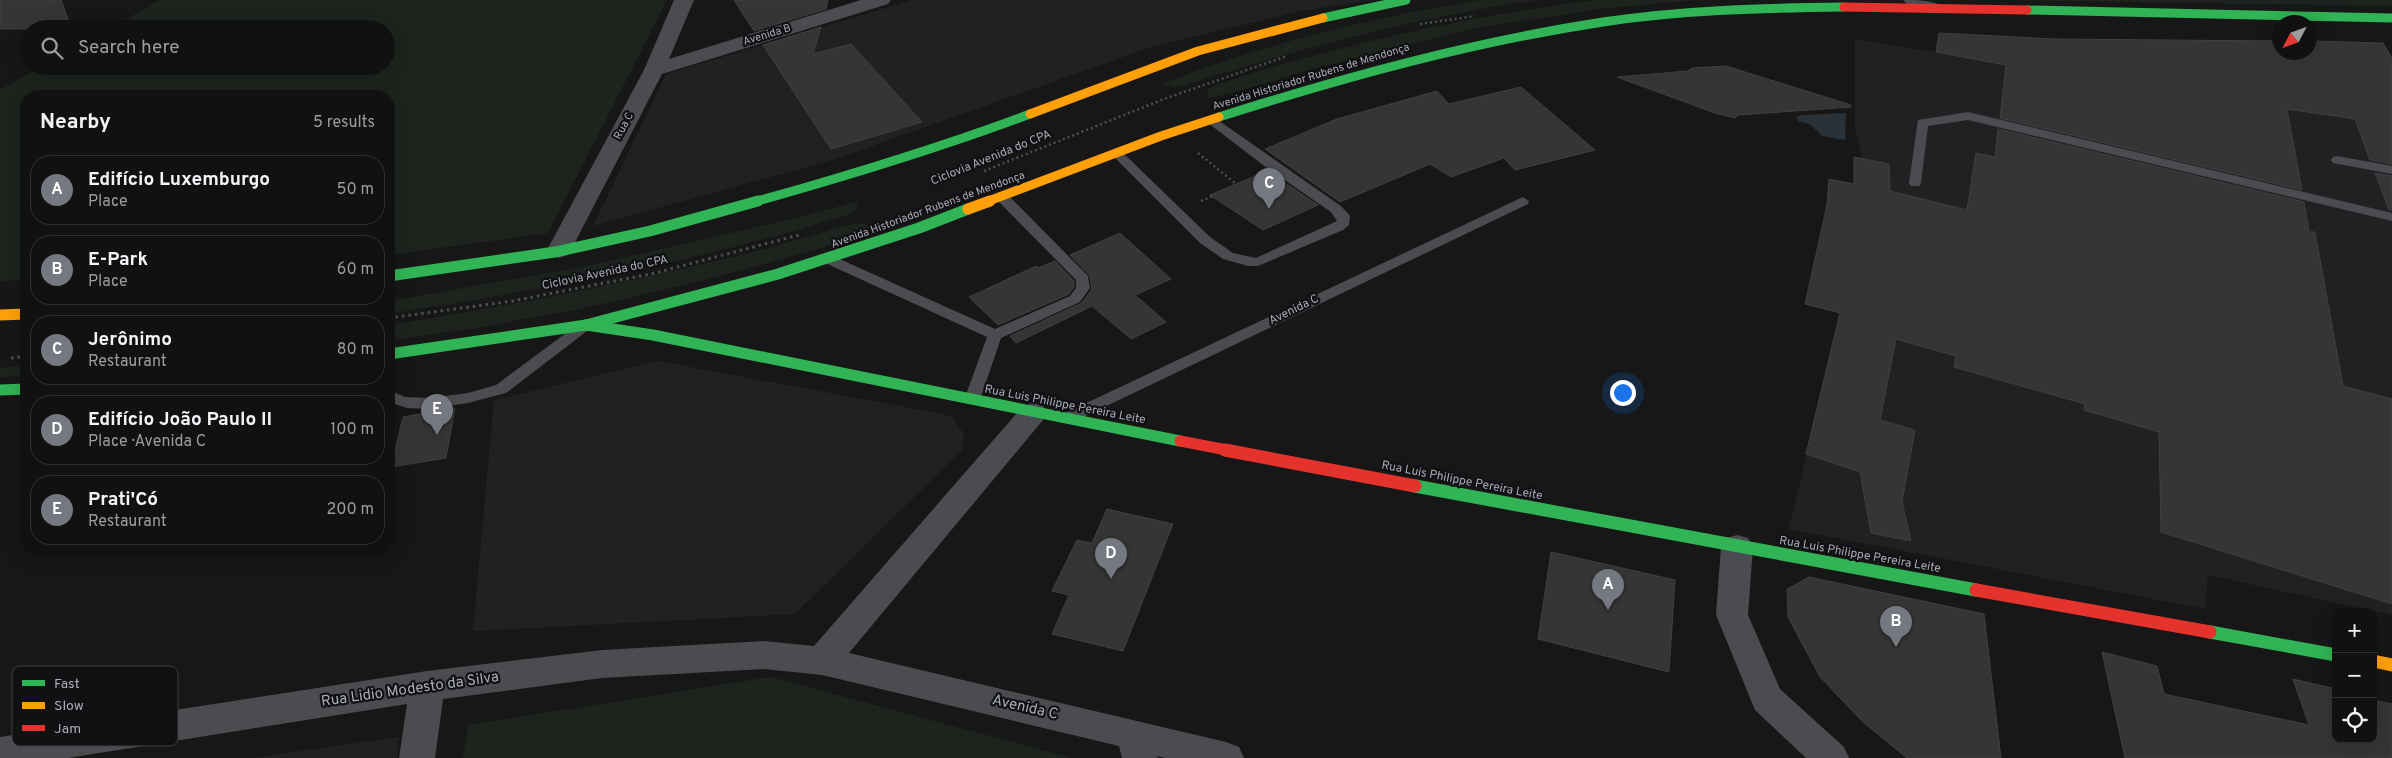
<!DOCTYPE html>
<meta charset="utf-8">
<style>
body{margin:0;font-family:Overpass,sans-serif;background:#1a1a1a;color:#f1f3f6}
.controls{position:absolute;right:15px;bottom:15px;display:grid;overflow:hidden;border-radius:10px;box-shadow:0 5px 20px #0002}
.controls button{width:45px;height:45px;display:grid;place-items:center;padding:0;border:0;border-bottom:1px solid #303131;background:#111;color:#f1f3f6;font:25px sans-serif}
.compass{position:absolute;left:2272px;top:15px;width:45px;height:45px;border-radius:50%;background:#111;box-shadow:0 5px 20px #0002;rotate:229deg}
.you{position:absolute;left:1622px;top:392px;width:18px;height:18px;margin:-12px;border:4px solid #fff;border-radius:50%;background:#1a73e8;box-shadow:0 0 0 8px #1a73e833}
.badge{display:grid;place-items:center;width:32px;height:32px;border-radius:50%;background:#757880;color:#fff;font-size:16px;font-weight:700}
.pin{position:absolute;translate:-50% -41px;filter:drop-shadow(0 1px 2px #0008)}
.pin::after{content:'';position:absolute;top:26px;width:18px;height:15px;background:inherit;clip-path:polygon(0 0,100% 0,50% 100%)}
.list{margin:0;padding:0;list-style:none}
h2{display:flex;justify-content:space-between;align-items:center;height:65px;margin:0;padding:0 20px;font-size:21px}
h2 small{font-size:16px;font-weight:400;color:#9c9d9f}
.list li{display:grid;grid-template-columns:32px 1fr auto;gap:15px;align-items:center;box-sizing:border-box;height:70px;margin:0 10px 10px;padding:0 10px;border:1px solid #303131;border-radius:20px}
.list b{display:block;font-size:19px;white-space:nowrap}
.list p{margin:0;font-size:16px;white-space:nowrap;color:#9c9d9f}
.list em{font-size:16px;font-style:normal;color:#9c9d9f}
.icon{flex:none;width:28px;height:28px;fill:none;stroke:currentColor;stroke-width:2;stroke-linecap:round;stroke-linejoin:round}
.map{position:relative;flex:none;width:2392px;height:758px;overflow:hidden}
.search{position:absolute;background:#111;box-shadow:0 5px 20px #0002;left:20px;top:20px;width:375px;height:55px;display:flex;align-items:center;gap:12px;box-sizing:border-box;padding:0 18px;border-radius:28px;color:#9c9d9f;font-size:19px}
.panel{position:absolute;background:#111;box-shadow:0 5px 20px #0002;left:20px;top:90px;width:375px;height:465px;border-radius:20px}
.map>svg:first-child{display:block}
</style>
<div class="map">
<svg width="2392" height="758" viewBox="0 0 2392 758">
<rect width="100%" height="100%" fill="#171717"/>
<g fill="#212123">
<polygon points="912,0 1371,0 1301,11 1154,46 836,159 593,226 666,74"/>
<polygon points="1855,39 2392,126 2392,615 2208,575 2205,609 1789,529 1840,313 1826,224 1829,179 1858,185 1862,159 1855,128"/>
<polygon points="658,361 943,414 953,418 964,434 962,450 795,614 473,631 494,400"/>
<polygon points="399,737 397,758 252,758"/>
</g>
<g fill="#1d241e">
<polygon points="160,0 667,0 548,233 389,255 389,96 26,96 26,280 0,281 0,90 42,66 386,66 386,29 109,29"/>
<path d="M1480 0H1538C1414 17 1296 50 1178 87L1159 85C1264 44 1368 18 1480 0Z"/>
<path d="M1595 0H1697L1598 9 1471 29 1304 71 1265 84 1206 99 1209 89 1218 84C1342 44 1466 16 1595 0Z"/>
<polygon points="2001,0 2392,0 2392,6"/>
<path d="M859 201 856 209 850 214C701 262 543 289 389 314V301L588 266 804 216Z"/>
<path d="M857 223 875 226 822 248 705 280 585 308 481 327 389 341V325C512 306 633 281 754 252 789 243 822 231 857 223Z"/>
<polygon points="26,366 26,376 0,377 0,368"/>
<polygon points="771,677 1072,758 463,758 468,725"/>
</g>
<polygon fill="#2a3239" points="1846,113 1845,140 1822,136 1810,124 1798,121 1796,117 1801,115"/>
<g fill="#353536" stroke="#3f4043">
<polygon points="0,0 61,0 72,29 0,29"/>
<polygon points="734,0 828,0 826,9 754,31"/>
<polygon points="821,27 813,54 851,44 922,122 831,149 763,45"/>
<polygon points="1939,33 2054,39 2280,41 2280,52 2310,52 2310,41 2383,43 2392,58 2392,164 2370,160 2355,119 2287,109 2302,190 2000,118 2006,65 1936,52"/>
<polygon points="1726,66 1851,105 1851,107 1738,115 1735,118 1715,113 1617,77 1688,71 1692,68"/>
<polygon points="1521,87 1595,150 1515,170 1504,158 1451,177 1430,164 1340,202 1265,149 1337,119 1437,91 1449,104"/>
<polygon points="1998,129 2304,202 2309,232 2315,232 2343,386 2392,399 2392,604 2161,532 2159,432 2084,410 2085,404 1954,367 1956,356 1896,339 1880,420 1915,430 1902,502 1911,541 1871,533 1860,472 1806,454 1840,313 1805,304 1827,205 1829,179 1854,184 1854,157 1889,164 1890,191 1967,210 1976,153 1995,157"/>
<polygon points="1267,171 1318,205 1263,230 1210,195"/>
<polygon points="2375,173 2392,176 2392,210 2389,210"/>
<polygon points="1120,233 1171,279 1135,295 1166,322 1131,339 1092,306 1016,343 1010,336 1082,303 1092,289 1090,276 1070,255"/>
<polygon points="1055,261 1074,281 1074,287 1069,294 998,325 969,297 1036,266 1038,268"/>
<polygon points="455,408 446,458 391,467 403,417"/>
<polygon points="1107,509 1173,524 1123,651 1052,634 1069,595 1052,591 1077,540 1092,543"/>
<polygon points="1551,552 1675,580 1669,672 1538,639"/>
<polygon points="1809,577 1984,614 2001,758 1907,758 1863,722 1820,677 1788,617 1787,589"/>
<polygon points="2102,652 2157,666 2164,694 2309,725 2293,679 2336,689 2336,739 2373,739 2373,700 2392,704 2392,758 2125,758"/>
</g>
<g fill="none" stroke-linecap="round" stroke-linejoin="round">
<g stroke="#4d4e52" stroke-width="2.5" stroke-dasharray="2 3" stroke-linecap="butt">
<polyline points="1420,24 1475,16"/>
<polyline points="1198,153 1236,184"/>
<polyline points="984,171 1164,99 1287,56"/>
<polyline points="1201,201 1213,196"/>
</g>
<g stroke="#4d4e52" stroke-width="3" stroke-dasharray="2.5 4" stroke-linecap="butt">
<polyline points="389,318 513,301 655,273 799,235"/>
<polyline points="11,358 26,356"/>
</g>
<g fill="#4b4c50" fill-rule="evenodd">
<polygon points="1968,112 2392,213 2392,221 1968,120 1928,126 1921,183 1919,186 1911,186 1909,183 1918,120"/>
<polygon points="1212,116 1341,206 1350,216 1349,225 1343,230 1258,266 1248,266 1223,259 1200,243 1110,153 1116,149 1120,150 1210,237 1233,253 1256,258 1337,221 1331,212 1267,168 1208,123 1206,120"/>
<polygon points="2337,156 2392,166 2392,174 2333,163 2331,160 2333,157"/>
<polygon points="1002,193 1007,194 1088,276 1090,288 1080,302 1001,338 980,400 977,404 967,404 964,400 987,337 823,262 821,259 823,256 833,256 995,329 1070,296 1076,288 1076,280 997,200 996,197 997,194"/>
<polygon points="1523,197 1529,201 1528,204 1071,423 1061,423 1058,419 1061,415"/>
<polygon points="586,320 591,322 593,325 591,328 506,393 468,403 428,409 407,408 389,402 389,390 405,397 428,398 468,393 496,385 581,322"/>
</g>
<g fill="#4b4c50" fill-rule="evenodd">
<polygon points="674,0 694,0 669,59 861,0 891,0 888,4 662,74 571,250 568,255 559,258 550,255 547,250 644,70"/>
<path d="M1903 0C1915 0 1935 0 1943 7L1940 11C1930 14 1910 9 1903 0Z"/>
<polygon points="1033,403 1043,406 1047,413 1043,420 849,653 1226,742 1239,747 1244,758 1165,758 1157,756 1158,758 1122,758 1119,746 822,675 764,669 602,678 443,699 435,758 399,758 407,704 68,758 0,758 0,737 427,671 602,650 764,641 814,646 1023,406"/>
<polygon points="1737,535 1748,538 1753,547 1748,615 1780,689 1844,747 1849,758 1806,758 1755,710 1716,615 1721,547 1726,538"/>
</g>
<g stroke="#30b455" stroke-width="9">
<polyline points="2027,10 2392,18"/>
<polyline points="1323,18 1406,0"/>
<path d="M1219 117C1345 77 1472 42 1603 22 1683 10 1763 8 1844 7"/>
<path d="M754 202C847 176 939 148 1030 114"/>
</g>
<g stroke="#30b455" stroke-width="11">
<polyline points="389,276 555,252 650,231 758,201"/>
<polyline points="586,325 653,335 1180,441"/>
<polyline points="389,354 586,325 778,274 919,228 968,209"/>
<polyline points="0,390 26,389"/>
</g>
<g stroke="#30b455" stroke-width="13">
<polyline points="1415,486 1976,590"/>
<polyline points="2210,632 2336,655"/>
</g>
<g stroke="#ff9f0a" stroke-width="9">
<polyline points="1030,114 1198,51 1323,18"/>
<polyline points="986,202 1161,136 1219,117"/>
</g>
<g stroke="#ff9f0a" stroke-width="11">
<polyline points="968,209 990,201"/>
<polyline points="0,315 26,314"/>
</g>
<polyline stroke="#ff9f0a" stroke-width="13" points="2373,661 2392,665"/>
<polyline stroke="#e5322d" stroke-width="9" points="1844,7 2027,10"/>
<polyline stroke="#e5322d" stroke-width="11" points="1180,441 1232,451"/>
<g stroke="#e5322d" stroke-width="13">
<polyline points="1225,450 1415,486"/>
<polyline points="1976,590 2210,632"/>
</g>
</g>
<g text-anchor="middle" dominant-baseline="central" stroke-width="4.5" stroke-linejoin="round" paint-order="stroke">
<g font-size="11" fill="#a8adb8" stroke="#111113">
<text transform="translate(767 35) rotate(-17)">Avenida B</text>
<text transform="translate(1311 77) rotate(-17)">Avenida Historiador Rubens de Mendonça</text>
<text transform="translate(624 126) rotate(-62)">Rua C</text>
<text transform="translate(928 210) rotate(-20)">Avenida Historiador Rubens de Mendonça</text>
</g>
<g font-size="12" fill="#a8adb8" stroke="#111113">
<text transform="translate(991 158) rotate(-22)">Ciclovia Avenida do CPA</text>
<text transform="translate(605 273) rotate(-12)">Ciclovia Avenida do CPA</text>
<text transform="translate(1294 310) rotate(-26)">Avenida C</text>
<text transform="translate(1065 405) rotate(11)">Rua Luis Philippe Pereira Leite</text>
<text transform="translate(1462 481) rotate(11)">Rua Luis Philippe Pereira Leite</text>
<text transform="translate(1860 555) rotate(10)">Rua Luis Philippe Pereira Leite</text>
</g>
<g font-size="15" fill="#a8adb8" stroke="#111113">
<text transform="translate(410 690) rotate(-8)">Rua Lidio Modesto da Silva</text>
<text transform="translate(1025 708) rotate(13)">Avenida C</text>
</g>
</g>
<rect x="12" y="666" width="166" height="80" rx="8" fill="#111113" stroke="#3e4045" stroke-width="1"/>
<rect x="22" y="680" width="23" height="6" fill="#30b455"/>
<rect x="22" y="702" width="23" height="7" fill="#ff9f0a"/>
<rect x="22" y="725" width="23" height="6" fill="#e5322d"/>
<g font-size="14" fill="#a8adb8">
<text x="54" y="688">Fast</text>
<text x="54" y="710">Slow</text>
<text x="54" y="733">Jam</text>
</g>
</svg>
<div class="controls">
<button>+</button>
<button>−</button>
<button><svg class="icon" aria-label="locate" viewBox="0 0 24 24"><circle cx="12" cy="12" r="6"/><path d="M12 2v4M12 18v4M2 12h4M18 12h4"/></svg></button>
</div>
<svg class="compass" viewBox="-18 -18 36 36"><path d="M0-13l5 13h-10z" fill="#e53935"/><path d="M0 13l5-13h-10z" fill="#9c9d9f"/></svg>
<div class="you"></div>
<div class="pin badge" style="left:1608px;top:610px">A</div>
<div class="pin badge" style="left:1896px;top:647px">B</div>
<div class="pin badge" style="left:1269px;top:209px">C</div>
<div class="pin badge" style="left:1111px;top:579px">D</div>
<div class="pin badge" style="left:437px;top:435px">E</div>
<div class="search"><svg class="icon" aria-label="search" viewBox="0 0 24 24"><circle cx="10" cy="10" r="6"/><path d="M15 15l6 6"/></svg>Search here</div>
<section class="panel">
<h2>Nearby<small>5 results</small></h2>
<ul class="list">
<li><span class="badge">A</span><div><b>Edifício Luxemburgo</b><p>Place</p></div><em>50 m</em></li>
<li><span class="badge">B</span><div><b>E-Park</b><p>Place</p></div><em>60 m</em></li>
<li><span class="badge">C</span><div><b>Jerônimo</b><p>Restaurant</p></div><em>80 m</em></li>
<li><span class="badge">D</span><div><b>Edifício João Paulo II</b><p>Place · Avenida C</p></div><em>100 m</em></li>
<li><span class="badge">E</span><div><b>Prati'Có</b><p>Restaurant</p></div><em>200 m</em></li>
</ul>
</section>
</div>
